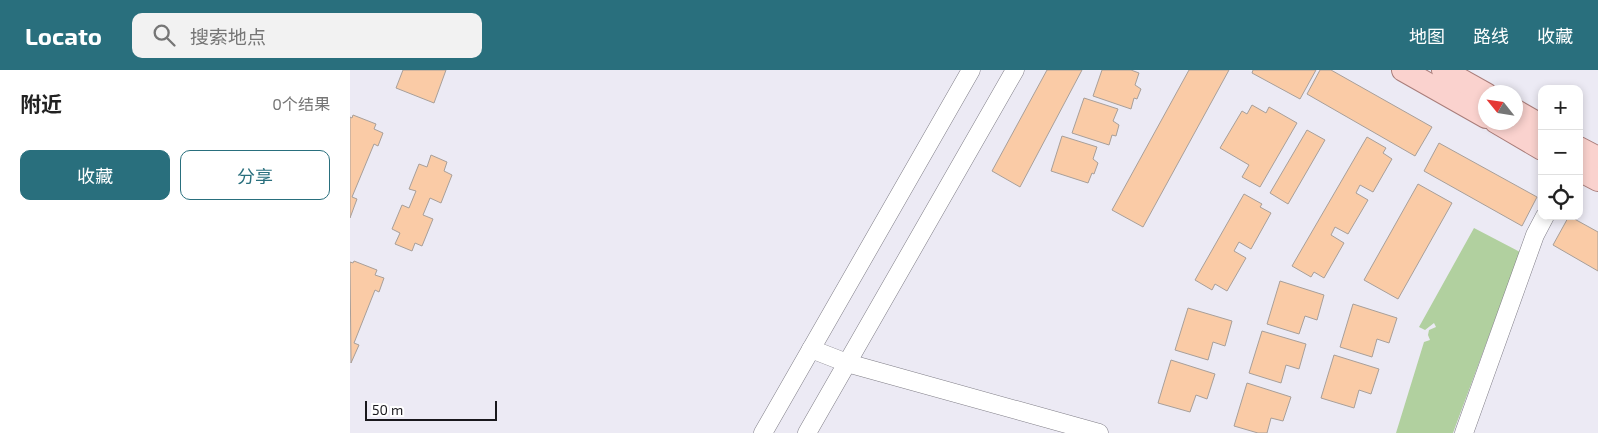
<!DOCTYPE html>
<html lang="zh">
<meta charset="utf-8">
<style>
body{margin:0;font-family:"Exo 2","Noto Sans SC",sans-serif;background:#f2f2f2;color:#222}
.controls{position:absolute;right:15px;top:15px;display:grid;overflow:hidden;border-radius:10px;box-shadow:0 2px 8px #0003}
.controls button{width:45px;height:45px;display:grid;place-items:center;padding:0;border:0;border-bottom:1px solid #e0e0e0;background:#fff;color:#222;font:25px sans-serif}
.compass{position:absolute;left:1128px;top:15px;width:45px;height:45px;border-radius:50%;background:#fff;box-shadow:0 2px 8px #0003;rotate:300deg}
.scale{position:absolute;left:15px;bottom:12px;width:132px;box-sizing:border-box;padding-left:5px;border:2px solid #19181c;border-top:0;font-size:14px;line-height:18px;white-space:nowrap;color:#19181c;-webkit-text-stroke:4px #fff;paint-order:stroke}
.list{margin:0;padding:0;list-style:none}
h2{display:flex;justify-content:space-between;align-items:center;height:65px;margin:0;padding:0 20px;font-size:21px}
h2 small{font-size:16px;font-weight:400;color:#767676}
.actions{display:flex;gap:10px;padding:15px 20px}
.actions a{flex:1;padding:11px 0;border:1px solid #296f7d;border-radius:10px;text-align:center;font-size:18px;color:#296f7d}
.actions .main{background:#296f7d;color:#fff}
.icon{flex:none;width:28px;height:28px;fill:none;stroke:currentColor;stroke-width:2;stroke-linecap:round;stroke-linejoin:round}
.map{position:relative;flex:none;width:1248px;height:363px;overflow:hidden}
header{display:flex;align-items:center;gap:30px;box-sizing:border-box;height:70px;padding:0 25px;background:#296f7d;color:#fff}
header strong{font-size:24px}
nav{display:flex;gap:28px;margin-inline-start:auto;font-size:18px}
.search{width:350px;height:45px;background:#f2f2f2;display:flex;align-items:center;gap:12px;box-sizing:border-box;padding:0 18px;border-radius:10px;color:#767676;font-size:19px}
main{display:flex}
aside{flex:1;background:#fff}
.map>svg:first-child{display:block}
</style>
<header>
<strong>Locato</strong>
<div class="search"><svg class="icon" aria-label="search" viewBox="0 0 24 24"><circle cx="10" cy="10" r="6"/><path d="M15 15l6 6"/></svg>搜索地点</div>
<nav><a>地图</a><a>路线</a><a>收藏</a></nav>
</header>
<main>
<aside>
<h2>附近<small>0个结果</small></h2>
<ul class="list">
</ul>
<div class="actions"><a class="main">收藏</a><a>分享</a></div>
</aside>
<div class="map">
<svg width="1248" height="363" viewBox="0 0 1248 363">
<rect width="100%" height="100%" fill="#eceaf4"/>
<polygon fill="#b1d09f" points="1124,158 1170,182 1103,363 1046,363 1074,272 1080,270 1078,265 1079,260 1086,257 1084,253 1075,260 1069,257"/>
<g fill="#facba6" stroke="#a89f99">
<polygon points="53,0 96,0 84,33 46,18"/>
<polygon points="697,0 732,0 670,117 642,101"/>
<polygon points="752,0 781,0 789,3 785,15 791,19 787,29 784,28 781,39 743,26"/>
<polygon points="839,0 879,0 793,157 762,140"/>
<polygon points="903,0 966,0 950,29 902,3"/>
<polygon points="970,0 981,0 1082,57 1065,86 957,24"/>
<polygon points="734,28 768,39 763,51 769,55 766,66 762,65 759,75 722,63"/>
<polygon points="902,35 916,43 919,37 947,53 910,117 892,107 899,95 870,78 892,41 897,44"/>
<polygon points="3,45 26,54 24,59 33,63 28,76 24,74 2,127 7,129 0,148 0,47 2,48"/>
<polygon points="957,60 975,70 938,134 920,123"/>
<polygon points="712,66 747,77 743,89 748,93 744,104 742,103 738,113 701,101"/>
<polygon points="1017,67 1036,78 1033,83 1042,89 1023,122 1010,115 1006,123 1018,130 998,164 985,157 981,165 994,173 974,208 964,202 961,207 942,196"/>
<polygon points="1089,73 1187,127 1172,156 1074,101"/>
<polygon points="81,85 97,92 94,101 102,105 91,133 80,128 73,145 83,149 72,176 65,173 62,181 45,174 50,163 42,159 52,135 59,138 66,121 59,119 69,94 77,97"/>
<polygon points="1068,114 1102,133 1048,229 1014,210"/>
<polygon points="894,124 912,134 910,137 921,143 901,179 889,172 884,181 896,188 877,221 865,214 862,220 845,210"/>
<polygon points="1219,146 1248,162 1248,201 1203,175"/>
<polygon points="4,191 27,200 25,205 34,208 29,222 25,220 4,273 9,275 1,293 0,192 3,193"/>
<polygon points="930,211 974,225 967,250 955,246 949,264 917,254"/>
<polygon points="1003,234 1047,248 1039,273 1027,269 1022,287 990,277"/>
<polygon points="838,238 882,251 875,276 863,272 858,290 825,280"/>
<polygon points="912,261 956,274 949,299 936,295 931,313 899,303"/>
<polygon points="984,285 1029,299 1021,324 1009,320 1004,338 971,328"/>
<polygon points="821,290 865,304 857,329 846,325 840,342 808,333"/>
<polygon points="897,313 941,327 933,351 921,348 917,363 908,363 884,356"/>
</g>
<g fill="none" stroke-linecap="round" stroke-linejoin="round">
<defs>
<g id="minor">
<polyline points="461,279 497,293 749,363"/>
<polyline points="413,363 621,0"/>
<polyline points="457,363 665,0"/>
<polyline points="1114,363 1185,165 1195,146"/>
</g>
<g id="major">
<polyline points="1053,0 1136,47"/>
<polyline points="1093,0 1136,24"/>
<polyline points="1166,41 1192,56"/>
<polyline points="1146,52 1192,79"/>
<polyline points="1229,78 1248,88"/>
<polyline points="1229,100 1248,110"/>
</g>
</defs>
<use href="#minor" stroke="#7f7d86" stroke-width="19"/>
<use href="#major" stroke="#a97d7a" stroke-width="24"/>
<use href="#minor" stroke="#fff" stroke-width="18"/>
<use href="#major" stroke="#fad2ce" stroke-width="22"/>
</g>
</svg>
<div class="controls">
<button>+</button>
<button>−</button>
<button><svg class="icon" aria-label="locate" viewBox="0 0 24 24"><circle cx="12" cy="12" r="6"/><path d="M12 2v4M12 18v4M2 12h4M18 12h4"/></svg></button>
</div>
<svg class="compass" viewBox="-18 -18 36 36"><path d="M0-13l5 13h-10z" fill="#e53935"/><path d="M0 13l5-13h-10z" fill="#767676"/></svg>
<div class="scale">50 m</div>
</div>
</main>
